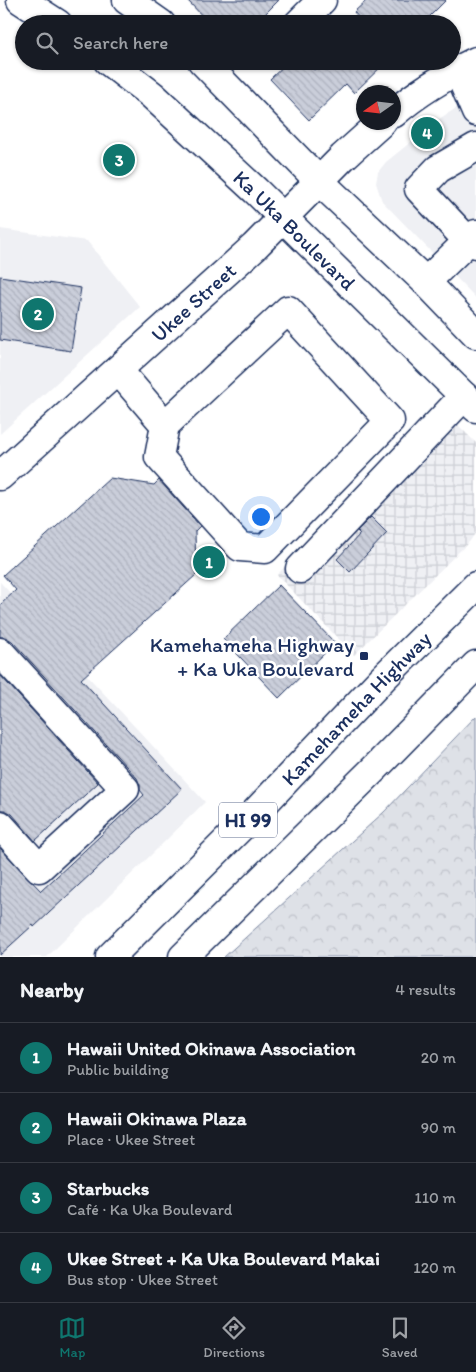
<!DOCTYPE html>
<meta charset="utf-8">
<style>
body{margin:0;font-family:Itim,sans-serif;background:#242831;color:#f1f3f6}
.compass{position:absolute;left:356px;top:85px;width:45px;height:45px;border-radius:50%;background:#171b24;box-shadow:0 1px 4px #0004;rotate:256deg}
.you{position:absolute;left:260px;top:516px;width:18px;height:18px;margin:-12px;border:4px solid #fff;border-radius:50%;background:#1a73e8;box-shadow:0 0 0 8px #1a73e833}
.badge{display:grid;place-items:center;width:32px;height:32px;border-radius:50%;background:#0f766e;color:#fff;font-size:16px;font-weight:700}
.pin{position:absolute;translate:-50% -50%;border:2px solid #fff;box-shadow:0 1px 5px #0006}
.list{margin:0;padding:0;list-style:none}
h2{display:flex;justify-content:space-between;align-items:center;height:65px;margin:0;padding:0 20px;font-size:21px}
h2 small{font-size:16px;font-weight:400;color:#9ea1a6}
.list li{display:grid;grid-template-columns:32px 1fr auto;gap:15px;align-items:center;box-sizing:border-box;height:70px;padding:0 20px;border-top:1px solid #363941}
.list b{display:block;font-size:19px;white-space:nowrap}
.list p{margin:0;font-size:16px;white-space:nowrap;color:#9ea1a6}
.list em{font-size:16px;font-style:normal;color:#9ea1a6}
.icon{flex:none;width:28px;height:28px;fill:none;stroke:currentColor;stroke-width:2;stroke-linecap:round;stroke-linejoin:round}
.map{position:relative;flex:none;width:476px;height:957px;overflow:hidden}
.search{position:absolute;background:#171b24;box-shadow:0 1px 4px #0004;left:15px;right:15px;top:15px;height:55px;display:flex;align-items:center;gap:12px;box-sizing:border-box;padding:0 18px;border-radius:28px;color:#9ea1a6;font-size:19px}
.sheet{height:345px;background:#171b24}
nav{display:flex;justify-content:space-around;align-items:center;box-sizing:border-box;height:70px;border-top:1px solid #363941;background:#171b24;font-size:14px;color:#9ea1a6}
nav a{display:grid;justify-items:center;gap:2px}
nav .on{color:#0f766e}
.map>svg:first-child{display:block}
</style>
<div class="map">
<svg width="476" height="957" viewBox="0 0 476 957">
<defs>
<pattern id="industrial-grid" width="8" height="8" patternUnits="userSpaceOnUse" patternTransform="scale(1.25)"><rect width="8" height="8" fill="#eff0f4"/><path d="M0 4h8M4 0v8" fill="none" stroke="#ccced4"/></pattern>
<pattern id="forest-crowns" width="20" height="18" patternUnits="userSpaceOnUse" patternTransform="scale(1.25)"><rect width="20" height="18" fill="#dee1e7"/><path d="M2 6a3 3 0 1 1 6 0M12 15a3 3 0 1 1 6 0" fill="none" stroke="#bec1c9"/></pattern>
<pattern id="building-back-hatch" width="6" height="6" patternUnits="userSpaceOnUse" patternTransform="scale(1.25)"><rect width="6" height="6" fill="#caceda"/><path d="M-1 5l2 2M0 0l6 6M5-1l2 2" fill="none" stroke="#adb1be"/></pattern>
</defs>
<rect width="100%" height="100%" fill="#fff"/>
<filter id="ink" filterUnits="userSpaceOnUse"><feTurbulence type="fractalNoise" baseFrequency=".02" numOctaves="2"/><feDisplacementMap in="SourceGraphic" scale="10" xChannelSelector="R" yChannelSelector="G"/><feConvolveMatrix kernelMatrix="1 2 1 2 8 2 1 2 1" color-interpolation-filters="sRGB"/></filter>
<g filter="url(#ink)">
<g fill="#eff0f4">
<polygon points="476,96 476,298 382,201 376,183 378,172 386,162 442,117"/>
<polygon points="0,229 87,241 140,307 0,434"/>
<polygon points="0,582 205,802 47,957 0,957"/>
</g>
<polygon fill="url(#industrial-grid)" points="437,404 476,443 476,532 470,541 354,655 277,575"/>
<polygon fill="url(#forest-crowns)" stroke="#7c88a2" points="476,716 476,957 224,957 384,812"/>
<g fill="url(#building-back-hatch)" stroke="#1b2f5e">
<polygon points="187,0 279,0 255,24 230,24 221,15 210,24"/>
<polygon points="367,0 446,0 422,24 364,24 354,12"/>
<polygon points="289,61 306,61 314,70 323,61 387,61 354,93 346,84 309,120 270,79"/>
<polygon points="0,276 81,288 71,351 0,340"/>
<polygon points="110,478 154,485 159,480 200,526 195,531 196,575 81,679 182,789 34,927 33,925 0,955 0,848 41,891 144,795 140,790 140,785 137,778 12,641 5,637 0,637 0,605 16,590 3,575"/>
<polygon points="371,517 387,533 350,572 337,559 360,534 357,531"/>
<polygon points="279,585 335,643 279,698 223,639"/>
<polygon points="0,675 98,783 35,841 12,814 5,810 0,810"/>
</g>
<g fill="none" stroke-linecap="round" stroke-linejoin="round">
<defs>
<g id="minor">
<polyline points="298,24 322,0"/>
<polyline points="458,70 476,112"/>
<path d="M394 113C418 92 447 75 476 61"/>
<polyline points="476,147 438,169 419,189 468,241 476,234"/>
<polyline points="426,282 468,241 476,244"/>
<polygon points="288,310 390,421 265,549 240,547 159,457 165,425"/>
<polyline points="118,370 165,425"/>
<path id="s1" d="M0 476 254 247 343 157 382 122"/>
<polyline points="300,569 464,396"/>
<polyline points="0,652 125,789 39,868 0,825"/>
</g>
<g id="major">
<polyline points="21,0 58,24"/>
<polyline points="127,0 161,24"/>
<path id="s2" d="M108 61 152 95 256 191 476 408"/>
<polyline points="202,61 319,181 426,282 476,334"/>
<path id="s3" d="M110 957 250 818 382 679 476 586"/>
<polyline points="183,957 375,768 476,665"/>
</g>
</defs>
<use href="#minor" stroke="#1b2f5e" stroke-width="31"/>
<use href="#major" stroke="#1b2f5e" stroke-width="31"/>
<use href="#minor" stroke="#fff" stroke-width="28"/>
<use href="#major" stroke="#fff" stroke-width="28"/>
</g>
</g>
<rect fill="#1b2f5e" stroke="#fff" stroke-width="2" x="359" y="651" width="10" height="10" rx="2.5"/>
<g text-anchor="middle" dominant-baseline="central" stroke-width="5" stroke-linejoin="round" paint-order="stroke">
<rect fill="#fff" stroke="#5f6d8e" stroke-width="1" x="219" y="802.5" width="58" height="35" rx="4"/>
<g font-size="20" font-weight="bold" fill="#1b2f5e">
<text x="248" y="820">HI 99</text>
</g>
<g font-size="21" fill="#1b2f5e" stroke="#fff">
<text stroke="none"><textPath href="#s2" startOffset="252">Ka Uka Boulevard</textPath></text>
<text stroke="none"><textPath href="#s1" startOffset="260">Ukee Street</textPath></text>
<text stroke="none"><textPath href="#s3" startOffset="350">Kamehameha Highway</textPath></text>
</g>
<g font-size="21" fill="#1b2f5e" stroke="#fff" text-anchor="end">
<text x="354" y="644">Kamehameha Highway<tspan x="354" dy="24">+ Ka Uka Boulevard</tspan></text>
</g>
</g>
</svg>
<svg class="compass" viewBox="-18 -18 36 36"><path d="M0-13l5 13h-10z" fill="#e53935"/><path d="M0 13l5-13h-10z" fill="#9ea1a6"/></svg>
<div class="you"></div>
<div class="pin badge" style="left:209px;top:562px">1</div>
<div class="pin badge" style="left:38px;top:314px">2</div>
<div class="pin badge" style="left:119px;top:160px">3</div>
<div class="pin badge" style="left:427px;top:133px">4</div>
<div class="search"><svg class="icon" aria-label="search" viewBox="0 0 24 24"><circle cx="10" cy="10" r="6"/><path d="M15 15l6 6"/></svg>Search here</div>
</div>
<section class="sheet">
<h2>Nearby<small>4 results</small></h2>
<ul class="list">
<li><span class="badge">1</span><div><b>Hawaii United Okinawa Association</b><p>Public building</p></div><em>20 m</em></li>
<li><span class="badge">2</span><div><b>Hawaii Okinawa Plaza</b><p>Place · Ukee Street</p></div><em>90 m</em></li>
<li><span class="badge">3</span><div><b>Starbucks</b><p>Café · Ka Uka Boulevard</p></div><em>110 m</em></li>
<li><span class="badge">4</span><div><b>Ukee Street + Ka Uka Boulevard Makai</b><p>Bus stop · Ukee Street</p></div><em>120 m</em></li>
</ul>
</section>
<nav>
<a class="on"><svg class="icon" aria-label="map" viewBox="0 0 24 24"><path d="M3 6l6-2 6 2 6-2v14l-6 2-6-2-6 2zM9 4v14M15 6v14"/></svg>Map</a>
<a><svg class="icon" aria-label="directions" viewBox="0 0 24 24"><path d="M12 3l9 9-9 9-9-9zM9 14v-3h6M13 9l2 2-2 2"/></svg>Directions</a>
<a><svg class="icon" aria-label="saved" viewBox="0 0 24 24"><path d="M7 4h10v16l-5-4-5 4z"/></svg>Saved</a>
</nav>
